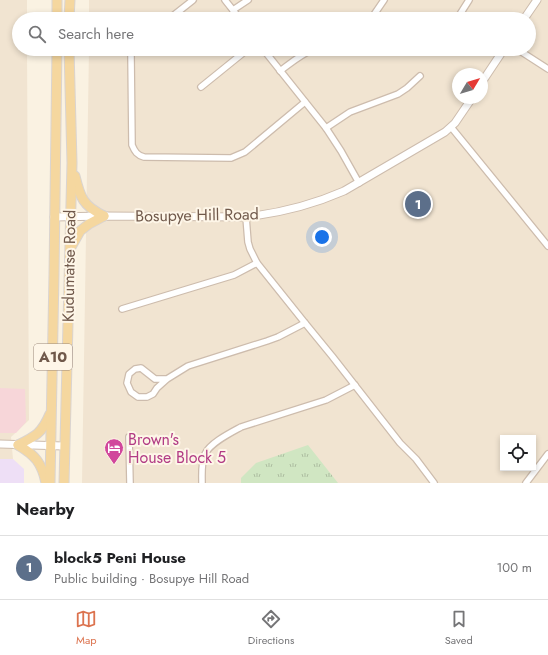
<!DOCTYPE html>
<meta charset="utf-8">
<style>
body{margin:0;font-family:Jost,sans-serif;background:#f2f2f2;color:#202124}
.controls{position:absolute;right:12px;bottom:12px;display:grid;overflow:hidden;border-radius:0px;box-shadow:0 2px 6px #0003}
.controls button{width:36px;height:36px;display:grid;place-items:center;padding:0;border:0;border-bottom:1px solid #e0e0e0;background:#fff;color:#202124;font:20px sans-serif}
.compass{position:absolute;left:452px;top:68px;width:36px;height:36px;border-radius:50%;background:#fff;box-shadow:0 2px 6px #0003;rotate:52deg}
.you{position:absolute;left:322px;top:237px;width:14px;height:14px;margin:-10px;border:3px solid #fff;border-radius:50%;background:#1a73e8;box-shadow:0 0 0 6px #1a73e833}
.badge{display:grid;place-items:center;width:26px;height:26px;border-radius:50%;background:#dc734f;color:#fff;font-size:13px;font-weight:700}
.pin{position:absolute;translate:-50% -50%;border:2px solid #fff;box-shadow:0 1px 4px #0006}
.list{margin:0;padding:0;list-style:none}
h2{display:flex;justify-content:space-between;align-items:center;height:52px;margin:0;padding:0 16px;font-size:17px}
h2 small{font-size:13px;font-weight:400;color:#757577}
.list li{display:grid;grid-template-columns:26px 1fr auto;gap:12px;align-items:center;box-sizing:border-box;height:64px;padding:0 16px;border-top:1px solid #e0e0e0}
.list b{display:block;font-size:15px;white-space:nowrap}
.list p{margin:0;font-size:13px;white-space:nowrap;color:#757577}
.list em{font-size:13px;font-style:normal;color:#757577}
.icon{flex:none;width:22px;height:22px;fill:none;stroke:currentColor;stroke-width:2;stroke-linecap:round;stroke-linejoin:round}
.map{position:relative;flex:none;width:548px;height:483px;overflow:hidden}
.search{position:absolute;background:#fff;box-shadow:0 2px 6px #0003;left:12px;right:12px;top:12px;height:44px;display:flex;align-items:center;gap:10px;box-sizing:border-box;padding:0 14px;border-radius:22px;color:#757577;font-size:15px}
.sheet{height:116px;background:#fff}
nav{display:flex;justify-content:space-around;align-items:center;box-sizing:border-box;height:56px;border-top:1px solid #e0e0e0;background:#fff;font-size:11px;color:#757577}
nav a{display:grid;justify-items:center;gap:2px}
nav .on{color:#dc734f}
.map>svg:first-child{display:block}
</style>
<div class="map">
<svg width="548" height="483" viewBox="0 0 548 483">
<defs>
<pattern id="grass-tufts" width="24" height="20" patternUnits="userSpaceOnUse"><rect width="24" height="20" fill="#d0e6c2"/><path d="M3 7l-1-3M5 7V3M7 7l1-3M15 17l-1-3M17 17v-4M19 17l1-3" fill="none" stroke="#adbda0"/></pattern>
</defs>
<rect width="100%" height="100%" fill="#faf2e2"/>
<g fill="#f1e4d1" fill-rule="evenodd">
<polygon points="0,0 27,0 27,19 19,19 19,49 27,49 29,420 11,437 13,459 0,459"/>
<path d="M89 0H548V483H82L89 49H529V19H89ZM458 74H482V98H458ZM503 438H533V468H503Z"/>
</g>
<polygon fill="#eedff6" points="0,459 13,459 24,469 24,483 0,483"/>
<polygon fill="#f7d6d9" points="0,388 25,389 26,422 16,433 0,433"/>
<polygon fill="url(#grass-tufts)" points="308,445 338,483 241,483 241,478 256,463"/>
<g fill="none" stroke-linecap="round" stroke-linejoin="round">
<defs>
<g id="minor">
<polyline points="225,0 240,19"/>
<polyline points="233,10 248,0"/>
<polyline points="169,19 193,0"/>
<polyline points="371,19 384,0"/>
<polyline points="457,19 469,0"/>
<path d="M134 49 131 55 132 145C135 152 137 155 144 157L231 158 245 152 305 102"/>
<polyline points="263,49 326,128 341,151 359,183"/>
<polyline points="517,49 548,69"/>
<path d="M280 71C291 63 301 54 314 49"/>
<polyline points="201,87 248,49"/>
<polyline points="451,127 548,246"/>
<polyline points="326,128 350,112 398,94 407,88 420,76"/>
<polyline points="246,217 248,242 250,249 257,263 305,323 332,356 400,443 416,459 434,483"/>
<polyline points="122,309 234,275 257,263"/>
<polyline points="167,379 155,379 141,368 135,369 129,374 127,383 131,392 138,397 147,397 153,394 157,388 167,379 188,366 267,341 278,337 305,323"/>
<polyline points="129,437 130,483"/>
<path d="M202 483C202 474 201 463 205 454 210 443 230 433 241 427L326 400 355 385"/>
<polyline points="526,483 548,454"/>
</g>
<g id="tertiary">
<polyline points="524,19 537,0"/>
<polyline points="482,82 504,49"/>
<path d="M54 217 104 216 246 217C280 213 312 205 344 191L445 132 455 123 472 98"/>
<polyline points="0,444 64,446"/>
</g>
<g id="primary">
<polyline points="57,19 57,0"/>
<polyline points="69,19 70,0"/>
<path d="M75 176C80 197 83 206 104 216"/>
<polyline points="71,247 80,231 89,224 104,216"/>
<path d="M18 445C36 436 42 433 50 414"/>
<path d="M18 445C35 455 42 463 46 483"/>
<polyline points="50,483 54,274 57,49"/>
<polyline points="64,483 72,163 69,49"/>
</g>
</defs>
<use href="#minor" stroke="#cdbcad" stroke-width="8"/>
<use href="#tertiary" stroke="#cdbcad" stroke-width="9"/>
<use href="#primary" stroke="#dad4d0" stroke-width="11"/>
<use href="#minor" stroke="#fff" stroke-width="5.5"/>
<use href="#tertiary" stroke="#fff" stroke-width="7"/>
<use href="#primary" stroke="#f5d79f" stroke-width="9"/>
</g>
<defs>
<symbol id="hotel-pin" viewBox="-11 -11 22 30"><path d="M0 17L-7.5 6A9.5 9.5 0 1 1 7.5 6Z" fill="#d1479c" stroke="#fef6e8"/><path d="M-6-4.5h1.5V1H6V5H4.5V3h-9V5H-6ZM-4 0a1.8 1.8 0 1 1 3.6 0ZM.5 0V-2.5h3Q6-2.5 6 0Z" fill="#fff"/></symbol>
</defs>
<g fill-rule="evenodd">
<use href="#hotel-pin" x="103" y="437" width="22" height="30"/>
</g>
<g text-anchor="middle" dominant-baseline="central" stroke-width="4" stroke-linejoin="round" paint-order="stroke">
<rect fill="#fef6e8" stroke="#9b887a" stroke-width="1" x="34" y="344" width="38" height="26" rx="3"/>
<g font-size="15" font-weight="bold" fill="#70594b">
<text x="53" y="357">A10</text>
</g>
<g font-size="16" fill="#70594b" stroke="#fef6e8">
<text transform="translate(197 215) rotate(-1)">Bosupye Hill Road</text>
<text transform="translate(69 266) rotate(-89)">Kudumatse Road</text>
</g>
<g font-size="16" fill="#b23c85" stroke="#fef6e8" text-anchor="start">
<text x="128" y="439">Brown's<tspan x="128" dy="18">House Block 5</tspan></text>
</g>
</g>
</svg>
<div class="controls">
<button><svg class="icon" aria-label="locate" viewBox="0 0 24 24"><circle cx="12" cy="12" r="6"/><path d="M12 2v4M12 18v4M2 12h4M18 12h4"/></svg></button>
</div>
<svg class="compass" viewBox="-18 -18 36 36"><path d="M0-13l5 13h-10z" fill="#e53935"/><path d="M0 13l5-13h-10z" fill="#757577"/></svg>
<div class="you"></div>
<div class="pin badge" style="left:418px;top:204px;background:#5c6f8a">1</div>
<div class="search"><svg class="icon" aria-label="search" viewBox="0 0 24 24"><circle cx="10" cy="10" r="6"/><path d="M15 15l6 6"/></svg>Search here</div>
</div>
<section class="sheet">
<h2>Nearby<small></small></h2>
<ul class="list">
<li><span class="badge" style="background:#5c6f8a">1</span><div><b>block5 Peni House</b><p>Public building · Bosupye Hill Road</p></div><em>100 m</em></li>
</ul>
</section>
<nav>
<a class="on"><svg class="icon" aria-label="map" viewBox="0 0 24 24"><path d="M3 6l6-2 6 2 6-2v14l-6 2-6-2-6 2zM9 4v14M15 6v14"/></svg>Map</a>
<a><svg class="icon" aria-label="directions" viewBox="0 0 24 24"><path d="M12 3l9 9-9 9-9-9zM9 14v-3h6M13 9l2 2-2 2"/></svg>Directions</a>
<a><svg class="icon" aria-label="saved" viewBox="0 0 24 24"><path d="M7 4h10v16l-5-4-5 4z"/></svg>Saved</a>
</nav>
